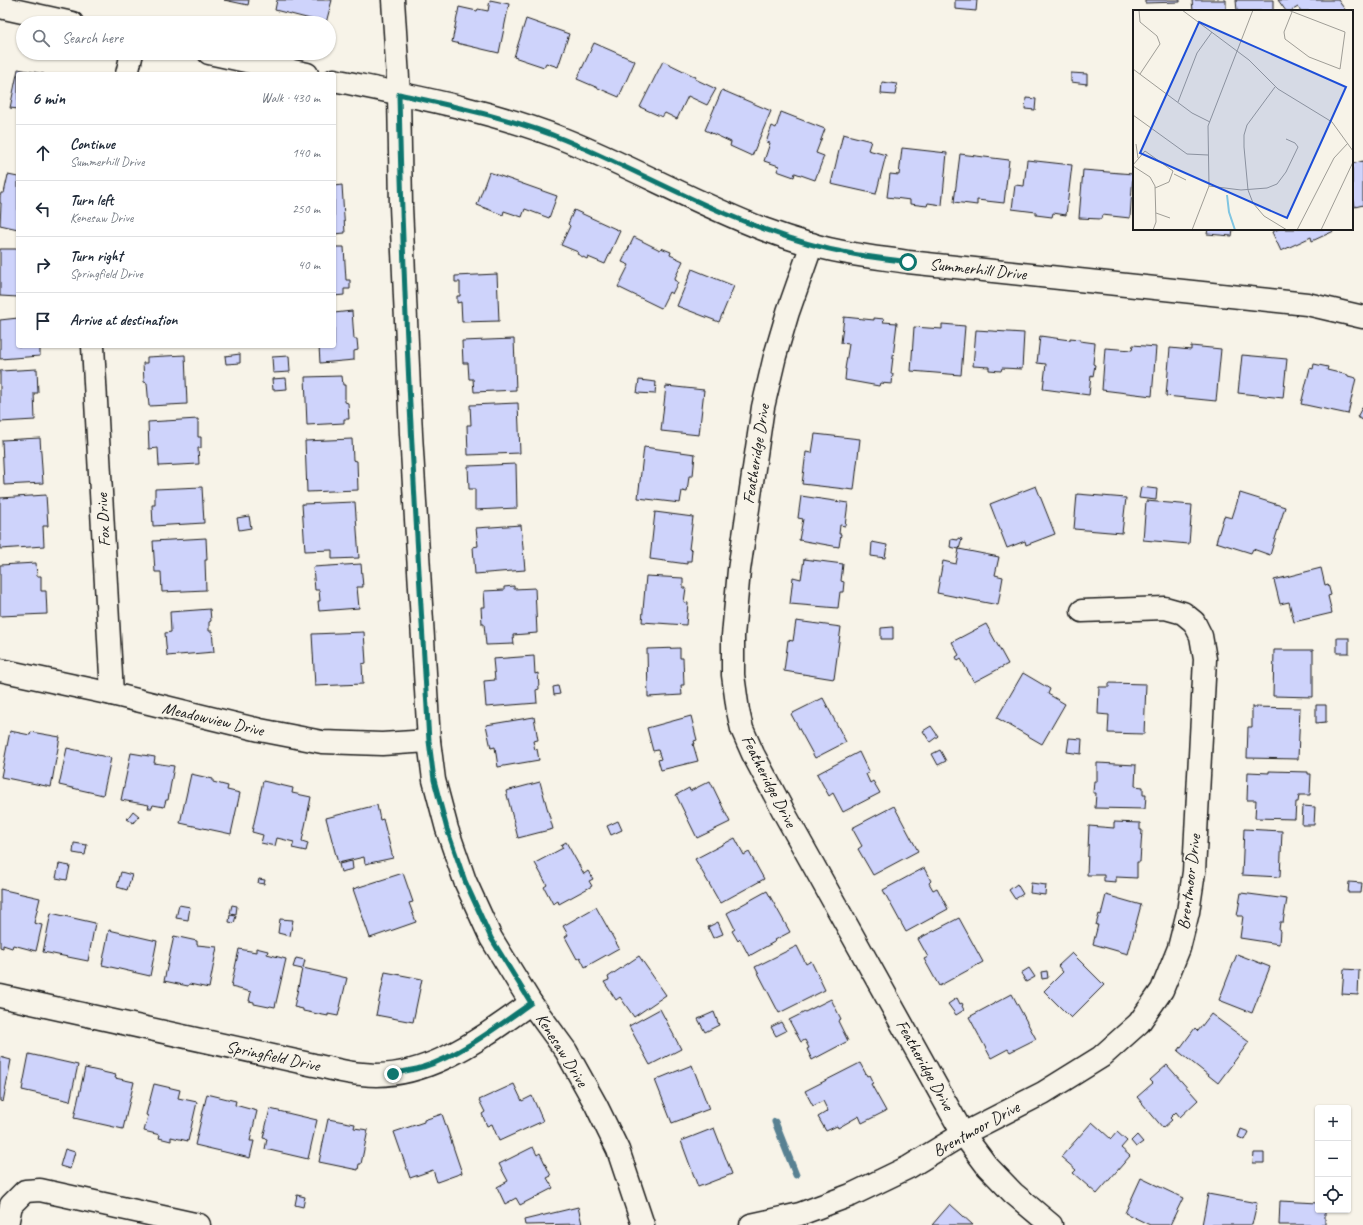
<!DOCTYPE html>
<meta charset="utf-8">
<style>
body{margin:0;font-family:Caveat,sans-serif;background:#f2f2f3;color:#1f2937}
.controls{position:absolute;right:12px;bottom:12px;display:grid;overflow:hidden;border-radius:4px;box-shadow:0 1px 3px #0004}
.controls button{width:36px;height:36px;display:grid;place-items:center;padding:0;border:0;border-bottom:1px solid #e0e1e3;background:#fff;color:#1f2937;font:20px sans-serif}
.stop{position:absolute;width:12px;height:12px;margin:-9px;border:3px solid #0f766e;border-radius:50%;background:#fff}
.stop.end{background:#0f766e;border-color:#fff;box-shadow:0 1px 4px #0008}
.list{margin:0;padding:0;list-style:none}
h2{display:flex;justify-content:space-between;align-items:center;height:52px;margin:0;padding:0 16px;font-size:17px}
h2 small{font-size:13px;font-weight:400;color:#747a83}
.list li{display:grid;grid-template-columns:26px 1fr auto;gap:12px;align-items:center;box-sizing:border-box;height:56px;padding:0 16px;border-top:1px solid #e0e1e3}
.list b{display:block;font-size:15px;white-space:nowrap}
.list p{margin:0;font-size:13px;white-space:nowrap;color:#747a83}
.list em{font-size:13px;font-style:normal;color:#747a83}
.icon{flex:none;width:22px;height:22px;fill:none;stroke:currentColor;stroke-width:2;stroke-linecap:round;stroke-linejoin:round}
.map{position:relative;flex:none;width:1363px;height:1225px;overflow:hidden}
.search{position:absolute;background:#fff;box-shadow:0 1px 3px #0004;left:16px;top:16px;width:320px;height:44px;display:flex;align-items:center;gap:10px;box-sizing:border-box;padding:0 14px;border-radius:22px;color:#747a83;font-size:15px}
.panel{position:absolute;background:#fff;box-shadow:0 1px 3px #0004;left:16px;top:72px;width:320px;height:276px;border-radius:4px}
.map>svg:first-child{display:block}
</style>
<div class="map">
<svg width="1363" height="1225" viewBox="0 0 1363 1225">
<rect width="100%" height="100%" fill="#f7f3e8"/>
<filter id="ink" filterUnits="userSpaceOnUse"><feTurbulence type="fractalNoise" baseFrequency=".025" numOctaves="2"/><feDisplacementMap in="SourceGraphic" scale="8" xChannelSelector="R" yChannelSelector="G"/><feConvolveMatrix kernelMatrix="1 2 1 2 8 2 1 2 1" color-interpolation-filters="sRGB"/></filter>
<g filter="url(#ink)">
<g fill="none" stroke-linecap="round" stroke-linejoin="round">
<polyline stroke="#588192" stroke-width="7" points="775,1122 796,1175"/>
</g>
<g fill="#ced3fb" stroke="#1c1c1c">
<polygon points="224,0 249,0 248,5"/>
<polygon points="277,0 332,0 326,23 275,10"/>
<polygon points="490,0 509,4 499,53 452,42 459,7 477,11 478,9 488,11"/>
<polygon points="955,0 977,0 976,11 955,9"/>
<polygon points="1145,0 1180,0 1180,2 1145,3"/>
<polygon points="1192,0 1226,0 1226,11 1193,11"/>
<polygon points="1236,0 1273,0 1273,11 1237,11"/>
<polygon points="1278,0 1338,0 1346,11 1301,11 1298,7 1291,11 1286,11"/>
<polygon points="526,19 569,34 558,67 546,63 544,67 514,57"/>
<polygon points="594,43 635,61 619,97 577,79"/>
<polygon points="663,61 696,77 695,79 716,89 707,105 688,96 677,119 665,113 662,117 640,107"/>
<polygon points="18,69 44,74 18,74 18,109 10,108"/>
<polygon points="1071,73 1087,74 1087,84 1071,82"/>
<polygon points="882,82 897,84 895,95 881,94"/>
<polygon points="722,90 771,111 752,156 730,146 731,142 705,130"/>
<polygon points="1026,98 1036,99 1035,110 1025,109"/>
<polygon points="781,112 825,129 816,153 824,156 815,180 795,173 794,177 777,171 779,166 764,161 770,143 766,142 772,126 776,128"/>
<polygon points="843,134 871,141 868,150 886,155 876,194 831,184"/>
<polygon points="902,148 947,153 942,205 928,203 927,206 910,204 910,200 887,197 890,174 899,175"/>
<polygon points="960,154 1009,160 1004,203 977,200 977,205 954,202"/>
<polygon points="1027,160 1072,165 1066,215 1053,213 1052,217 1036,215 1036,212 1012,209 1015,185 1024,186"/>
<polygon points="1363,161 1363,205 1355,207 1352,191 1352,164"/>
<polygon points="1083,170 1133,174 1130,218 1102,215 1101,219 1079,218"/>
<polygon points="489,172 557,196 549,218 525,209 522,217 504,211 503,215 477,205"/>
<polygon points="8,175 18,177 18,229 0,225 1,203 0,203 0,197 1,193 4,193"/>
<polygon points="342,185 345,233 334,234 334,186"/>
<polygon points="574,210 620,231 605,264 588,257 587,259 577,254 578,252 561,245 570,226 568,224"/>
<polygon points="1208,229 1233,229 1232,236 1207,234"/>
<polygon points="1279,229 1333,229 1334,231 1312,241 1311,237 1281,251 1272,232"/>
<polygon points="634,237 660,250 661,248 671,252 670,255 683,261 674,280 678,282 672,294 669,292 661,308 618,287 629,265 622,262"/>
<polygon points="334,247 344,247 346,280 350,280 350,289 344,289 344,295 334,296"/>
<polygon points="0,249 18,249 18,297 0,296"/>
<polygon points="692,269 734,286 719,322 677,306"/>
<polygon points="497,274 499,321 462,322 461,302 457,303 457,296 460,296 460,282 455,282 455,276"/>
<polygon points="352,311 354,339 357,339 358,350 354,351 354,360 320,363 319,346 334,346 334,313"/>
<polygon points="844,317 874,320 874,318 884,319 883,322 897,323 891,374 893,374 892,384 880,383 879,386 845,380 846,369 845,369 849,344 841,343"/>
<polygon points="18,318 18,346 40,346 40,356 0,359 0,320"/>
<polygon points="942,324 965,326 961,375 911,371 914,327 942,329"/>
<polygon points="976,330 1024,333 1022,369 1002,368 1001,371 989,370 989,367 973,366"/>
<polygon points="1040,336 1070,340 1070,338 1080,339 1080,341 1095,343 1093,364 1095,365 1093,376 1091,375 1089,395 1043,389 1046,364 1037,363"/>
<polygon points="514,339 516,390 474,392 473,379 469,379 468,363 463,363 462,341"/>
<polygon points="1133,345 1156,347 1152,396 1102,390 1105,348 1132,350"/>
<polygon points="1191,346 1221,349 1216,401 1166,396 1170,348 1191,350"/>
<polygon points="240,354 240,363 226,364 225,356"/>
<polygon points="185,355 187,404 149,406 147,383 144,382 143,363 147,363 147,357"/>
<polygon points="1242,355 1287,359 1283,398 1238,393"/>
<polygon points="289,356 290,372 273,373 272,357"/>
<polygon points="1314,364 1328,367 1327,370 1348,375 1348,376 1356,378 1348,414 1301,404 1310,368 1313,369"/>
<polygon points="37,369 38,393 34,393 35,420 0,422 0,371"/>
<polygon points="342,376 343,385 345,385 345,402 348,403 349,419 344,419 344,423 307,425 305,377"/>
<polygon points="286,378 287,389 273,390 272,379"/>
<polygon points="639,380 656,382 655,394 637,393"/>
<polygon points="666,386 704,390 699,435 661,431"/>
<polygon points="518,403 520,453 468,455 467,425 471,425 470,405"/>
<polygon points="1363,406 1363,420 1357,417"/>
<polygon points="198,419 198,437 201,437 201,448 198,448 199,464 159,466 158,448 149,449 148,422"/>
<polygon points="815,434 860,439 854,490 802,484 806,452 812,453"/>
<polygon points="40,438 43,483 4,485 2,440"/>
<polygon points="352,439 353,460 357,461 358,490 307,492 305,441"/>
<polygon points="644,447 695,454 693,476 689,476 687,492 682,491 680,503 638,498"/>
<polygon points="516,464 517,508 475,510 475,489 469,489 468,466"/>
<polygon points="1036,486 1055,534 1026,545 1025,541 1007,548 990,504"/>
<polygon points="202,487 204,523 153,526 152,505 155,505 155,489"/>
<polygon points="1141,487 1157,489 1156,500 1139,498"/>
<polygon points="1240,493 1285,507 1270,555 1253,549 1251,553 1216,542 1224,516 1232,518"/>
<polygon points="1077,494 1126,498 1122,533 1074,529"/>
<polygon points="46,495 48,526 43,526 44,546 0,549 0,498"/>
<polygon points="801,496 848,503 845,526 840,525 839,534 841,534 839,547 799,540 803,519 798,518"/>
<polygon points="1146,501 1192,505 1189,544 1143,540"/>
<polygon points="355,502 359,558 332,559 332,550 305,551 302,504"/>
<polygon points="655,512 693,517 689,549 692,550 691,561 687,561 687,564 650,559"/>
<polygon points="249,516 251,528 239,530 237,518"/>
<polygon points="521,525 525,570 475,574 473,547 478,546 476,528"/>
<polygon points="206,538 207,560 205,560 206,590 162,592 161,572 155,572 153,541"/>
<polygon points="958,538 962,539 959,549 950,547 951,539 958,540"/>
<polygon points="872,542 887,545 885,558 871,556"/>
<polygon points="959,549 999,557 995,575 1003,577 998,605 937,593 943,561 956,564"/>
<polygon points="804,559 843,564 841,581 844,582 843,592 840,592 838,608 790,604 793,577 801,579"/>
<polygon points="36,563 37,576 41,576 41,591 46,591 47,614 0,616 0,565"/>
<polygon points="361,564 363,587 357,587 359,608 319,611 318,601 320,601 319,590 315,590 313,567"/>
<polygon points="1321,568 1325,585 1328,584 1331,595 1328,596 1332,613 1294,622 1289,602 1280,604 1274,580"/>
<polygon points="646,576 683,578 683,588 686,588 684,602 688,603 686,625 642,622"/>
<polygon points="514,586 514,589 535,588 537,633 513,635 514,644 486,645 484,624 482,624 481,607 485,607 484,591 504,590 504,587"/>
<polygon points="210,609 211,621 209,622 209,631 212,631 214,652 167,656 165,633 171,632 170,612"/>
<polygon points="796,621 841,627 834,679 784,671 788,640 793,641"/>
<polygon points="986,624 1008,664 974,682 961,659 958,661 956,657 959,655 952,642"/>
<polygon points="893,627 893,639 881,639 881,628"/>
<polygon points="364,632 366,663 362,664 363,684 315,686 312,634"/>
<rect x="1337" y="638" width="12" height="15"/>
<polygon points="680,648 680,658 683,658 684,685 681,685 682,695 648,697 647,649"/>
<polygon points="1274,650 1313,650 1313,697 1273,696"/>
<polygon points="534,656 535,674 538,673 539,689 536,690 537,703 486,707 484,681 495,680 493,659"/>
<polygon points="1023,673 1050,689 1048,694 1065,704 1042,744 997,718"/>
<polygon points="1109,683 1146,684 1144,734 1108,733 1109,715 1098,714 1099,687 1109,687"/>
<polygon points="558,686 560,694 554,695 553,687"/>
<polygon points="823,698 846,742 815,758 791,714"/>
<polygon points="1316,705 1326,705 1326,722 1316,723"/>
<polygon points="1252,707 1300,708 1298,759 1247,758 1248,727 1252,727"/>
<polygon points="691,716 697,740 694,741 695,744 693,744 698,761 661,770 658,760 661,759 658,750 653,751 647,728"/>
<polygon points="534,717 538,740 533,741 535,750 537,749 539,760 498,767 495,747 491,748 486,725"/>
<polygon points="931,726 938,736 930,742 923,731"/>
<polygon points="10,731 30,735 31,732 60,737 51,787 1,777"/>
<polygon points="1069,738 1082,739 1081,754 1067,752"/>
<polygon points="67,748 111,758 103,795 59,785"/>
<polygon points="940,750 946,761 938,765 932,754"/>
<polygon points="859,752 869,773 866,774 870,783 873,781 880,793 843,812 833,793 829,796 817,774"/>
<polygon points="131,753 155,757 154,763 174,766 168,800 166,800 164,807 153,805 152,808 148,808 149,805 121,800"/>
<polygon points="1097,763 1136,765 1135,786 1143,787 1143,795 1146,795 1145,809 1095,808 1096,793 1093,793 1094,781 1097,781"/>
<polygon points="1269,771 1308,772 1308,774 1311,774 1310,795 1299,795 1298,802 1296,802 1295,819 1255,818 1256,800 1247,800 1248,772 1269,773"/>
<polygon points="191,774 213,779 213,782 228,786 227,790 240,793 231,834 180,823"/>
<polygon points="263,781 293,788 292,793 311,797 302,841 308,843 306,851 292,848 294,842 277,838 275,846 261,843 263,835 252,832"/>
<polygon points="710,781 730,822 697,838 676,795 689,788 690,791"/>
<polygon points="540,782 553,829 518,838 506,791"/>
<polygon points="377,805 380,820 383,819 393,858 365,864 364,857 338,863 326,818"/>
<polygon points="894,806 918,851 873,875 858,849 862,846 852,828"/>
<polygon points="1303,806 1315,807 1314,825 1302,825"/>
<polygon points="133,811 139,816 133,823 127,819"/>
<polygon points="618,821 622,830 611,835 607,826"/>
<polygon points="1114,822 1140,823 1140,830 1142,830 1140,862 1137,862 1137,878 1116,877 1116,882 1104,881 1104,875 1087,875 1089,826 1114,828"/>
<polygon points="1244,829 1282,831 1280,877 1242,875"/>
<polygon points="735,838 744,855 749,852 764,879 720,903 695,859"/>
<polygon points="566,842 584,874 588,871 593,879 589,881 592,886 559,904 558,901 553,904 544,887 547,885 535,863 563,848 561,845"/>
<polygon points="74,843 87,845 85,855 73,853"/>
<polygon points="352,861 353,869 341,872 339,864"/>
<polygon points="59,864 70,866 67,880 56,878"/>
<polygon points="924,868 931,881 929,883 933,890 937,888 948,909 906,932 883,890"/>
<polygon points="121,872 132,875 127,890 117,887"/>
<polygon points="403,873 413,902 409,903 416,922 370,938 353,889"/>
<polygon points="259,879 265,880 264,884 258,883"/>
<polygon points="1349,882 1362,883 1361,893 1348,893"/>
<polygon points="1031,883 1046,885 1045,895 1030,893"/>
<polygon points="1017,884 1023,894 1015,899 1009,890"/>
<polygon points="0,889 40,898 34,923 42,925 36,951 13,945 12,948 3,945 3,948 0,947"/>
<polygon points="767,891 790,932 775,940 776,941 749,956 740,939 738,941 732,931 735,929 727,913"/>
<polygon points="1241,893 1287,899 1283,922 1280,922 1279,930 1280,930 1279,944 1240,938 1243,916 1237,916"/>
<polygon points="1106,895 1141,905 1128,954 1093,944 1098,925 1096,925 1099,914 1101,915"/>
<polygon points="179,905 190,907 188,920 176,918"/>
<polygon points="232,905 237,906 236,914 230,913"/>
<polygon points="596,907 619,948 585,967 580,957 577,959 565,937 568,935 563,926"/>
<polygon points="51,913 95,923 88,961 43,952"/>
<polygon points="230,915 236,916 234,923 229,922"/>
<polygon points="959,918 983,962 939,986 924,959 928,957 918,939"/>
<polygon points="280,919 293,920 290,936 278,933"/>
<polygon points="718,922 723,934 713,938 708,927"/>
<polygon points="109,930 157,941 150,976 102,965"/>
<polygon points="174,936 197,941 197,945 217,947 209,988 189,984 188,986 164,981"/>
<polygon points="797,946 806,964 811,961 825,990 779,1013 755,967"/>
<polygon points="256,948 268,951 267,954 286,959 275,1007 270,1006 269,1007 254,1004 254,1002 249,1001 251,992 231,987 239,949 256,952"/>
<polygon points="1072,953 1104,985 1071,1018 1044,991 1063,972 1058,966"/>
<polygon points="1237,954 1270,967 1252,1013 1219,1000"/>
<polygon points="639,956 666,995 634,1017 620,997 616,1000 604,982 609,980 608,977"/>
<polygon points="296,958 305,960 303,968 347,978 338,1016 328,1014 328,1016 303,1011 303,1009 294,1007 302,969 293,967"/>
<polygon points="1029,968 1035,977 1026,982 1021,973"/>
<polygon points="1344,969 1359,970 1358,995 1342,994"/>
<polygon points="1047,971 1048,978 1042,979 1041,972"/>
<polygon points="385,972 422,979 413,1022 376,1015"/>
<polygon points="1012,994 1036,1039 1010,1052 1008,1049 991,1058 969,1017"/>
<polygon points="957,998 960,1004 962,1003 963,1005 962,1006 964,1010 956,1015 948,1004"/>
<polygon points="831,999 841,1019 838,1021 848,1041 812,1060 807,1049 809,1048 805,1040 801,1042 789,1020"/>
<polygon points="660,1009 681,1049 650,1065 629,1026"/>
<polygon points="714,1012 719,1025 705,1032 698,1019"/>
<polygon points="1211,1014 1249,1042 1218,1083 1178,1051 1195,1028 1198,1031"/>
<polygon points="781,1022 786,1031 776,1036 771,1027"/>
<polygon points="29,1054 78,1065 70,1101 22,1090"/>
<polygon points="0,1057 11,1060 3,1102 0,1101"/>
<polygon points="860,1063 867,1076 869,1075 873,1083 871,1084 886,1111 862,1123 859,1116 838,1128 837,1126 826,1131 818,1117 828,1111 823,1101 813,1106 805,1091"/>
<polygon points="692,1065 709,1109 672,1123 655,1080"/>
<polygon points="1167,1065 1198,1100 1180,1117 1176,1112 1170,1118 1172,1120 1163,1128 1137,1097 1153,1083 1150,1080"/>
<polygon points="85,1068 116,1075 115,1078 134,1082 123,1129 74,1118"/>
<polygon points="154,1084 180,1090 178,1098 197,1102 188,1141 171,1137 171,1141 159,1138 160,1135 144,1131 148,1116 146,1115"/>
<polygon points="514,1084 522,1101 532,1096 543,1121 499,1141 492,1124 487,1126 482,1114 485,1112 479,1100"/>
<polygon points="207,1094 236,1101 235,1105 257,1111 250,1141 254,1141 250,1158 195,1145"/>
<polygon points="270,1109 317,1120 308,1159 265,1149 267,1139 263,1138"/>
<polygon points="442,1114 462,1173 437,1182 433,1170 410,1178 394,1132 424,1122 424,1120"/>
<polygon points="328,1119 355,1124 354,1128 368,1130 361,1164 359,1164 358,1170 319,1162"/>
<polygon points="1092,1122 1111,1139 1117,1132 1127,1141 1121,1148 1130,1156 1097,1194 1073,1173 1076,1170 1061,1157"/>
<polygon points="714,1128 732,1174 698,1187 681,1141"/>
<polygon points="1241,1129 1249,1132 1245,1140 1238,1137"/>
<polygon points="1137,1135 1143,1142 1136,1147 1131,1141"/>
<polygon points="533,1147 537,1155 540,1153 551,1176 547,1178 553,1188 520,1205 516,1198 505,1204 497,1187 508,1181 499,1164"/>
<polygon points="65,1149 75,1152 70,1169 60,1166"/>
<polygon points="1254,1153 1264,1153 1264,1163 1253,1163"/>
<polygon points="1141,1178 1183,1198 1170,1225 1150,1225 1125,1213"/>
<polygon points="1208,1194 1257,1203 1252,1225 1202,1225"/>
<polygon points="297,1195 305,1197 303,1207 295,1205"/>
<polygon points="1280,1201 1318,1203 1318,1210 1325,1210 1325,1225 1279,1225"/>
<polygon points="950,1204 973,1225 932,1225"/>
<polygon points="578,1207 582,1224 525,1225 524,1220"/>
</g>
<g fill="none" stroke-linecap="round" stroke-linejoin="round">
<defs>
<g id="street">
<polyline points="0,7 72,23"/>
<polyline points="209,53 307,74"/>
<polyline points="127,74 132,53"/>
<path d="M334 80C411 96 490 110 563 139 631 166 695 203 763 229 790 239 819 248 848 253 868 257 888 259 908 262L1307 304 1363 317"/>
<polyline points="812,244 788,312 775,356 763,407 739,570 733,636 733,675 738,711 742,729 753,754 786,816 963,1134 987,1166 1013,1193 1051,1225"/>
<polyline points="93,346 112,694"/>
<polyline points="0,670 112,694 260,730 322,742 382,744 429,741"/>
<path d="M0 996 314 1065C330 1068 346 1073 362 1074 425 1082 483 1037 531 1003"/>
<polyline points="7,1225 11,1205 25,1191 40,1190 199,1225"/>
<polyline points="751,1225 800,1214 851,1195 909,1167 963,1134 1043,1093 1101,1057 1139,1023 1162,990 1179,948 1188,912 1194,872 1205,659 1201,636 1194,622 1183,613 1165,608 1082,611"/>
</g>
<polyline id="secondary" points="393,0 399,94 401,206 411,434 429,741 434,780 447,829 465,881 491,938 531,1003 566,1051 596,1105 618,1150 643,1225"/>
</defs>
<use href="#street" stroke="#1c1c1c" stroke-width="25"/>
<use href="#secondary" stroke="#1c1c1c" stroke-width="25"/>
<use href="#street" stroke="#f7f3e8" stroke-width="22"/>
<use href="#secondary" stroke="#f7f3e8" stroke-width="22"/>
</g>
</g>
<g fill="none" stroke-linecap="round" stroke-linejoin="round" filter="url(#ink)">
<path stroke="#0f766e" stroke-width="5" d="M393 1074C403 1071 414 1070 423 1067 459 1056 501 1024 531 1003L491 938 465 881 447 829 434 780 429 741C416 526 403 310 399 94 455 107 512 118 565 140 632 168 695 204 764 229 791 239 820 248 848 253 868 257 888 259 908 262"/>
</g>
<g text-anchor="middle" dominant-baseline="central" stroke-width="3.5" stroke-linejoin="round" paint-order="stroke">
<g font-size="17" fill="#1c1c1c" stroke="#f7f3e8">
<text transform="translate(978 269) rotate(6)">Summerhill Drive</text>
<text transform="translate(756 454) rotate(-81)">Featheridge Drive</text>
<text transform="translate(103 520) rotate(-93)">Fox Drive</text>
<text transform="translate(213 719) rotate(13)">Meadowview Drive</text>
<text transform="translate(769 781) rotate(63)">Featheridge Drive</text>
<text transform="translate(1189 882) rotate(-83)">Brentmoor Drive</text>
<text transform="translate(562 1050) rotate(58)">Kenesaw Drive</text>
<text transform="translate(273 1056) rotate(12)">Springfield Drive</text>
<text transform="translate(925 1065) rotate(61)">Featheridge Drive</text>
<text transform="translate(976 1129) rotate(-29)">Brentmoor Drive</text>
</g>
</g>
<g transform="translate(1133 10)">
<rect width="220" height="220" fill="#f7f3e8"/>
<path fill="none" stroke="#80c5e1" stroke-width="2" d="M94 185 96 202 102 220"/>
<path fill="none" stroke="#9f9d96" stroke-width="1" d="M6 0 7 12 24 26 27 34 7 64M49 0 116 50 145 79 199 112 220 141M155 0 212 22 207 59 176 47 152 29 151 22 159 2M0 59 59 103 77 112M142 77 114 115 111 125V137L115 180 120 193 131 206 154 220M45 92 64 43 79 22M0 105 54 144 75 145M3 134 5 148M0 155 12 141 40 161 36 172 22 178M0 156 17 167 22 176 23 212 20 220M41 164 53 170M76 176 108 180 134 178 144 174 153 162 165 137 162 133 153 129M23 203 37 208M59 220 76 176 75 116 120 0M164 220 201 148 215 133M188 220 220 152"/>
<path fill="#1d4ed8" fill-opacity="0.15" stroke="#1d4ed8" stroke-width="2" d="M66 12 213 77 154 208 7 143Z"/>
<rect width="220" height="220" fill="none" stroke="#1c1c1c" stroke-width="2"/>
</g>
</svg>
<div class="controls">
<button>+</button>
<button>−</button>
<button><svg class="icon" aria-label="locate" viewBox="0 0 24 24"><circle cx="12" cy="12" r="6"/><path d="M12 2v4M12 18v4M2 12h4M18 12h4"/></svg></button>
</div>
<div class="stop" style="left:908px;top:262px"></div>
<div class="stop end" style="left:393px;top:1074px"></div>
<div class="search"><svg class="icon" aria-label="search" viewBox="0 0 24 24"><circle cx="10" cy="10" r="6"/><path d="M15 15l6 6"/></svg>Search here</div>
<section class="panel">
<h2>6 min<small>Walk · 430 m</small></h2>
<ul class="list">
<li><svg class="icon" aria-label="ahead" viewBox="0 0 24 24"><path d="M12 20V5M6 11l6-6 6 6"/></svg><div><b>Continue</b><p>Summerhill Drive</p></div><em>140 m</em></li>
<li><svg class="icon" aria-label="left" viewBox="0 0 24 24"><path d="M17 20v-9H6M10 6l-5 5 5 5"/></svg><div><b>Turn left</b><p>Kenesaw Drive</p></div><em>250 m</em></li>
<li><svg class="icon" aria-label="right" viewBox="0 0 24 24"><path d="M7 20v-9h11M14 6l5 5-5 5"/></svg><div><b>Turn right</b><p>Springfield Drive</p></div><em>40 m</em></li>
<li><svg class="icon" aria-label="arrive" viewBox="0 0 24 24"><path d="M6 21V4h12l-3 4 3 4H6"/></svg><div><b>Arrive at destination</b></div></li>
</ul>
</section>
</div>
